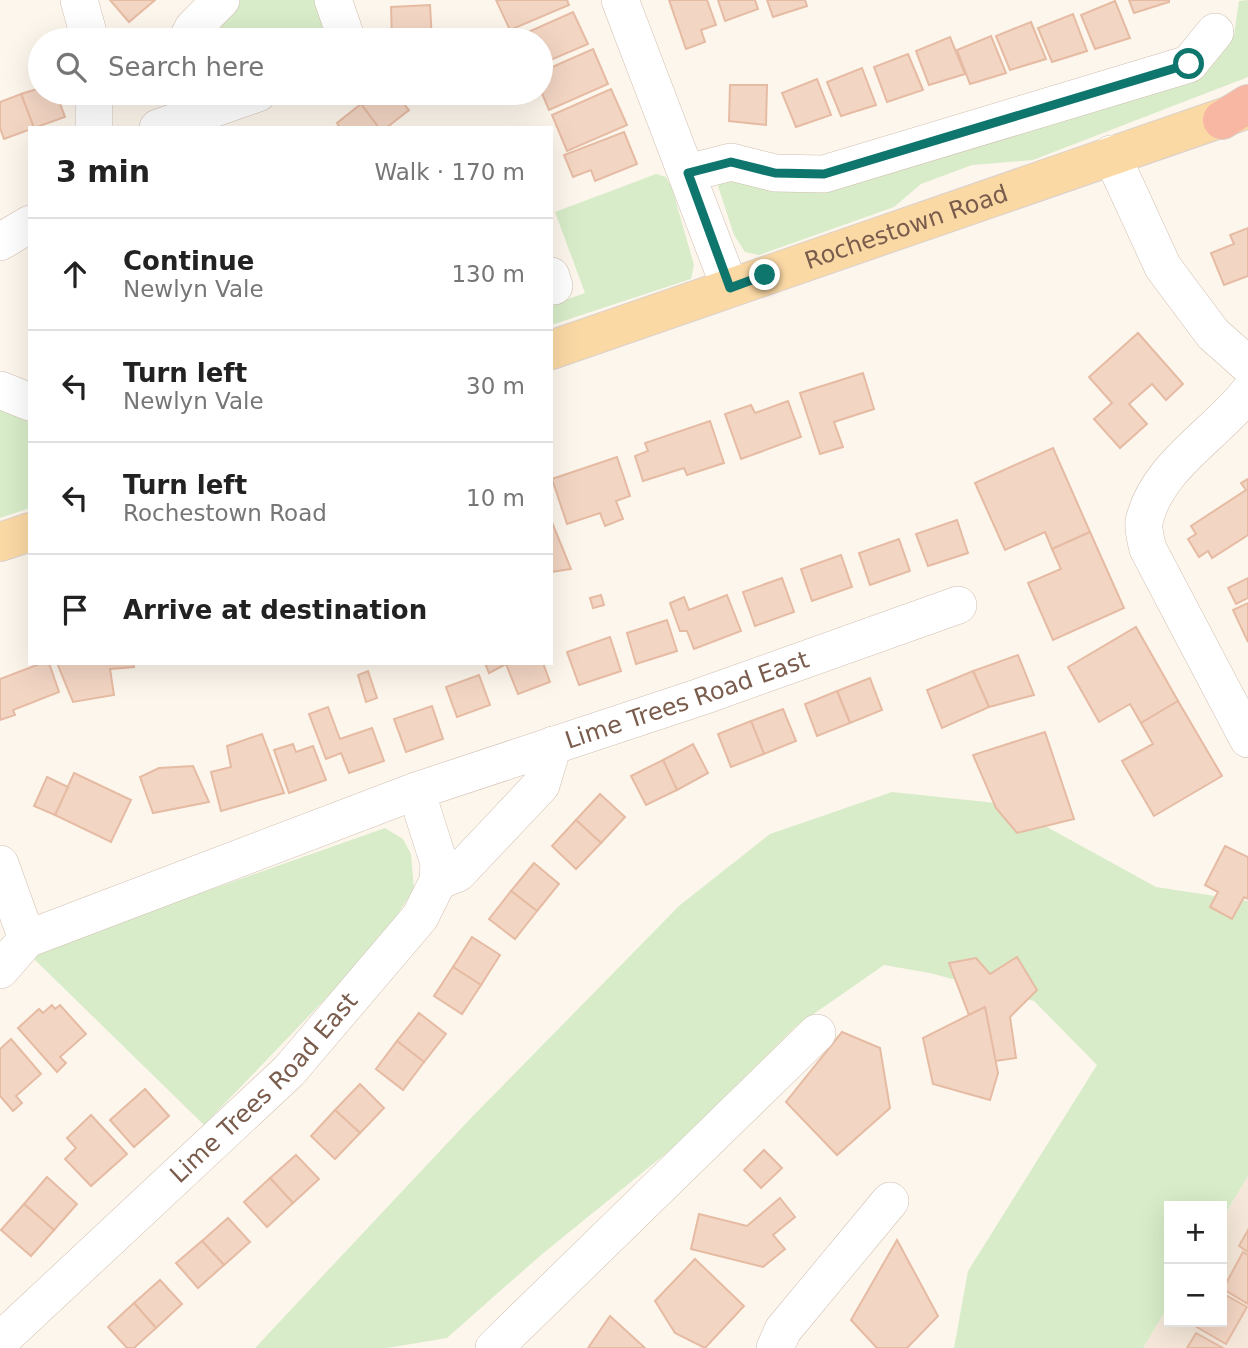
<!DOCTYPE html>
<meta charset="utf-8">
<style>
body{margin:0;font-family:"DejaVu Sans",sans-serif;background:#f6f6f6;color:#222}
.controls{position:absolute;right:21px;bottom:21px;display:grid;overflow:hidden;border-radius:0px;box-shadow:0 7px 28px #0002}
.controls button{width:63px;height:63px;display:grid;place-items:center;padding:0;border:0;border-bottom:2px solid #e0e0e0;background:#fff;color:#222;font:35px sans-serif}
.stop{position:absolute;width:21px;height:21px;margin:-16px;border:5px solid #0f766e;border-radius:50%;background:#fff}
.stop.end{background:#0f766e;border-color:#fff;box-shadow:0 2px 7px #0008}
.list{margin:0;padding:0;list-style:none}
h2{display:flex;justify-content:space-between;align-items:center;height:91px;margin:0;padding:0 28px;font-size:30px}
h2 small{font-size:23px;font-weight:400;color:#767676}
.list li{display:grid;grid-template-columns:46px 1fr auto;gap:21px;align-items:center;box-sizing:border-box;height:112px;padding:0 28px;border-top:2px solid #e0e0e0}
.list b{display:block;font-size:26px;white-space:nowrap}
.list p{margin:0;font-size:23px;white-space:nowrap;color:#767676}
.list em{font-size:23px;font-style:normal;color:#767676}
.icon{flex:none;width:38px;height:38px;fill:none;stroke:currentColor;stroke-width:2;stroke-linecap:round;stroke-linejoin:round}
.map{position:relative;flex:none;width:1248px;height:1348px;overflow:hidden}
.search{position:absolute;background:#fff;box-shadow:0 7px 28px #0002;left:28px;top:28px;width:525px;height:77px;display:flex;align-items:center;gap:18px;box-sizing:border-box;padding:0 24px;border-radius:38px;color:#767676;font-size:26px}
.panel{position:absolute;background:#fff;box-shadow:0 7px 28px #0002;left:28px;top:126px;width:525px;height:539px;border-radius:0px}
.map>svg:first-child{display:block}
</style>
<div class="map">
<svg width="1248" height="1348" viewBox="0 0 1248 1348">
<rect width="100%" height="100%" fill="#fdf6ec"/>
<polygon fill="#f5e8da" points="1248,1176 1248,1348 1143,1348 1169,1305 1169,1322 1222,1322 1222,1219"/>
<g fill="#d8ecc9">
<polygon points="236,0 318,0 327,38 199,40"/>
<polygon points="1248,0 1248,77 1033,160 972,165 921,184 894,207 759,255 745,252 734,235 718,186 724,179 1068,108 1215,62 1234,35 1239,1"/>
<polygon points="656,174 666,177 672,188 694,265 691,279 551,325 551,305 585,293 555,212"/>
<polygon points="0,394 30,408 30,508 0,518"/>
<polygon points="892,792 1005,804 1156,887 1248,901 1248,1176 1222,1219 1222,1206 1169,1206 1169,1305 1143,1348 954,1348 968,1271 1097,1065 1034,1001 930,973 884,965 795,1027 685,1138 541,1255 447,1338 387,1348 255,1348 470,1119 680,905 770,834"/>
<polygon points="385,828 403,839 411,854 414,889 379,943 204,1125 32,957 93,931"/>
</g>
<g fill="#f3d5c3" stroke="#e6bba3" stroke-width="2">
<polygon points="110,0 155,0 129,22"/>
<polygon points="496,0 567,0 569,5 510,30"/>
<polygon points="669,0 707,0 716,25 701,30 705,42 686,49"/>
<polygon points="718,0 755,0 758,9 725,21"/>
<polygon points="767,0 805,0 807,6 773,17"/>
<polygon points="1129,0 1169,0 1169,2 1134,13"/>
<polygon points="1115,1 1130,38 1095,49 1081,15"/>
<polygon points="430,5 432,40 392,40 391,7"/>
<polygon points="573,12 588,44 541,64 541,40 530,40 526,33"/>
<polygon points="1073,14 1087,51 1052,62 1038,28"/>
<polygon points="1031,22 1046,59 1010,70 996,36"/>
<polygon points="991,36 1006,73 970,84 957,50"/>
<polygon points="950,37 965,74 929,85 916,51"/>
<polygon points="593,49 608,84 549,110 541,91 541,72"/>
<polygon points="908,54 923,90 887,102 874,67"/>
<polygon points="862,68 876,105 841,116 827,82"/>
<polygon points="817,79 831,115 796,127 782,93"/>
<polygon points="730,85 767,85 766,125 729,121"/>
<polygon points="40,88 40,93 56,93 65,117 34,128 21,94"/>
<polygon points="611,89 627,125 567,151 552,115"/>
<polygon points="375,93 395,93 409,110 386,128 379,128 361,104"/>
<polygon points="21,94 34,128 4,139 0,128 0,102"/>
<polygon points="361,104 379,128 340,128 337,123"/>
<polygon points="624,132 637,164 595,181 591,170 573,177 564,155"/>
<polygon points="1248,228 1248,276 1224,285 1211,253 1234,244 1230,235"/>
<polygon points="1138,333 1183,384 1166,400 1152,384 1129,404 1147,424 1120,448 1094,419 1112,403 1089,377"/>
<polygon points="863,373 874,409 834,422 843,447 820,454 800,393"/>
<polygon points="788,401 801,437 741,459 725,414 751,405 755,413"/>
<polygon points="710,421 724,463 687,475 684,468 643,481 635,456 648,451 645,443"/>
<polygon points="1053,448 1090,532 1052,549 1045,532 1005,550 975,483"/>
<polygon points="617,457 630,496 616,501 623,519 605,526 600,513 567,524 552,479"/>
<polygon points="1248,479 1248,535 1212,558 1208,551 1199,557 1188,539 1196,534 1191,526 1246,490 1241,483"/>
<polygon points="551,520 571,569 551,572"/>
<polygon points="957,520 968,553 928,566 916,534"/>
<polygon points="1090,532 1124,608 1053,640 1028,583 1061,569 1052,549"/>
<polygon points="899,539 910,571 870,585 859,553"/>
<polygon points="841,555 852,587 812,601 801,569"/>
<polygon points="782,578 794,612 755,626 743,592"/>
<polygon points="1248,578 1248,598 1236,604 1228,588"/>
<polygon points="601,595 604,605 593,608 590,598"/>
<polygon points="727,595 741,631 694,649 687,631 680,631 670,603 684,597 689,610"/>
<polygon points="1248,603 1248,642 1233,610"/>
<polygon points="667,620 677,651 636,664 627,633"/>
<polygon points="1136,627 1178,701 1141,723 1130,704 1099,722 1068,667"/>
<polygon points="610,637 621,671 579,685 567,652"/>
<polygon points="1018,655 1034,695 989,707 973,671"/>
<polygon points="42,663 49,663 59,692 13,710 15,715 0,720 0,679"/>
<polygon points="57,663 133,663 134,667 110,669 114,695 73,702"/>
<polygon points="485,663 508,663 489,673"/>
<polygon points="543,663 550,682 518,694 506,664"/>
<polygon points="368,671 377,698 366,702 358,675"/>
<polygon points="973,671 989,707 942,728 927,690"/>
<polygon points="479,675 490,705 457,717 446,687"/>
<polygon points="870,678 882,710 850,723 837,691"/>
<polygon points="837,691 850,723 817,736 805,704"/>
<polygon points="1178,701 1222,776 1154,816 1122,761 1153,744 1141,723"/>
<polygon points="432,706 443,739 406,752 394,719"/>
<polygon points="328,707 340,739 372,728 384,761 349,773 341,753 326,759 309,714"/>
<polygon points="783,709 796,741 764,754 751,721"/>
<polygon points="751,721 764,754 731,767 718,734"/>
<polygon points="1045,732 1074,819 1017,833 996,808 973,755"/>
<polygon points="262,734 284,793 221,811 211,772 231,767 227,746"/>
<polygon points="293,744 296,752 313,746 326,780 289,793 274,750"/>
<polygon points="693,744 708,773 677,790 663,760"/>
<polygon points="663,760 677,790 646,805 631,776"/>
<polygon points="193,766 209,802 153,813 140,777 159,768"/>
<polygon points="74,773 131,800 111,842 55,815"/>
<polygon points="47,777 68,787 55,815 34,806"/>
<polygon points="600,794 625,817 601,843 576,820"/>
<polygon points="576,820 601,843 576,869 552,846"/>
<polygon points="1225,846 1248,857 1248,899 1244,897 1232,919 1210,907 1218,892 1205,885"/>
<polygon points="534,863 559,884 537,911 511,891"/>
<polygon points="511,891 537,911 515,939 489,919"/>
<polygon points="472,937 500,955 481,985 453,967"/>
<polygon points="1017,957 1037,990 1010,1017 1016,1058 995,1061 985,1007 969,1015 949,963 976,958 990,974"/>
<polygon points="453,967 481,985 462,1014 434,996"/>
<polygon points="52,1005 55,1009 60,1005 86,1034 60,1057 66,1063 57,1072 18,1028 39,1009 43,1013"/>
<polygon points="985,1007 998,1073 990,1100 933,1084 923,1038"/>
<polygon points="419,1013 446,1034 424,1062 397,1041"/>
<polygon points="842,1032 880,1048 890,1108 837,1155 786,1102"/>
<polygon points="11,1039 41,1074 16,1096 22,1103 13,1111 0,1096 0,1049"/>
<polygon points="397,1041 424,1062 403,1090 376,1069"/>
<polygon points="360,1084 384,1108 360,1133 335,1110"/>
<polygon points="145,1089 169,1116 134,1147 110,1120"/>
<polygon points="335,1110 360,1133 335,1159 311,1136"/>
<polygon points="91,1115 127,1154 91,1186 65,1159 76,1148 67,1138"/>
<polygon points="764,1150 782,1168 761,1188 744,1170"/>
<polygon points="296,1155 319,1179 293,1203 270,1178"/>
<polygon points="47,1177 77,1204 54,1230 24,1204"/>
<polygon points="270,1178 293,1203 267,1227 244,1202"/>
<polygon points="780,1198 795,1217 773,1235 785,1249 763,1267 691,1249 699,1214 747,1226"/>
<polygon points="24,1204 54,1230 31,1256 1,1230"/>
<polygon points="228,1218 250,1242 224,1265 202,1241"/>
<polygon points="1248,1230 1248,1252 1239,1246"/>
<polygon points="897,1240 938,1316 907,1348 877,1348 851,1320"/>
<polygon points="202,1241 224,1265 198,1288 176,1263"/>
<polygon points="1243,1252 1248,1255 1248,1304 1223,1289"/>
<polygon points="695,1259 744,1306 705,1348 675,1333 655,1301"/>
<polygon points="160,1280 182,1304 156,1328 134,1303"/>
<polygon points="1222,1293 1247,1307 1226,1344 1195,1326 1198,1322 1222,1322"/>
<polygon points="134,1303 156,1328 134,1348 127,1348 108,1327"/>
<polygon points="610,1316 645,1348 588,1348"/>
<polygon points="1196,1333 1223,1348 1187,1348"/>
</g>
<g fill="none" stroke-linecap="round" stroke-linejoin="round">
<defs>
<g id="minor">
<polyline points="79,0 90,40"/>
<polyline points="333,0 347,40"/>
<polyline points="620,0 730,288"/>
<polyline points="187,40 193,28 221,0"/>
<polyline points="94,128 94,93"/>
<polyline points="158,128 258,93"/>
<polyline points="1111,154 1163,267 1213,334 1248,365"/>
<polyline points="688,173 731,162 775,173 824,174 1189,64 1215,32"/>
<polyline points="0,242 30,224"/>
<polyline points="551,276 554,286 551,286"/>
<polyline points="0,390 30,402"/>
<path d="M1248 393C1215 435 1156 467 1144 522 1143 530 1146 541 1148 549L1248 739"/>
<polyline points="0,864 27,939"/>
<polyline points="438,881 458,873 541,785 553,745"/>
<path id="s1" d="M27 939 416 791 700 697 958 605"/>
<polyline points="0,970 27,939"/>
<path id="s2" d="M0 1341 289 1071 420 917 438 881 439 863 416 791"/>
<polyline points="494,1348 817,1033"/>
<polyline points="775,1348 783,1330 890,1201"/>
</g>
<g id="major">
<path id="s3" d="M551 350 1248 109"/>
<polyline points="0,542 30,532"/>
</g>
<polyline id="highway" points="1222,120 1248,104"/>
</defs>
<use href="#minor" stroke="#d1beb0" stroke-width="38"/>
<use href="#major" stroke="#dad1cd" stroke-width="40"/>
<use href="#highway" stroke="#dad1cd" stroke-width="40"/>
<use href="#minor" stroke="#fff" stroke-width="37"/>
<use href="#major" stroke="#fbd9a5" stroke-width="38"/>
<use href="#highway" stroke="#f7b7a3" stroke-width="38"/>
</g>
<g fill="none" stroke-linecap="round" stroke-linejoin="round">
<polyline stroke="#0f766e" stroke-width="9" points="765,275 730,288 688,173 731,162 775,173 824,174 1189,64"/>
</g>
<g text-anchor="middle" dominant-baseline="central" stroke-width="5" stroke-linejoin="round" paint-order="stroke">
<g font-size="24" fill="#7a5c4d" stroke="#fffaf3">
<text stroke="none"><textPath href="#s3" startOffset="376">Rochestown Road</textPath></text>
<text stroke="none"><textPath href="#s1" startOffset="702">Lime Trees Road East</textPath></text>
<text stroke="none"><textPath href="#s2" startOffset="366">Lime Trees Road East</textPath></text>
</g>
</g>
</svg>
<div class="controls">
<button>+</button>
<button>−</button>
</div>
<div class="stop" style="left:1189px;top:64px"></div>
<div class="stop end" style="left:765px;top:275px"></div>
<div class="search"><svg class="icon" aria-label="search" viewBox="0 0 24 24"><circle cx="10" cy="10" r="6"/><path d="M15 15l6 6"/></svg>Search here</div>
<section class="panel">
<h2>3 min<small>Walk · 170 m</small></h2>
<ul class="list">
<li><svg class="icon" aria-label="ahead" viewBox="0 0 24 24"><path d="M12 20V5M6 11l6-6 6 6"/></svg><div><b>Continue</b><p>Newlyn Vale</p></div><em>130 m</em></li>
<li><svg class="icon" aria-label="left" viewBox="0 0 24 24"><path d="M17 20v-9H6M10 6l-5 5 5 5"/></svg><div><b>Turn left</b><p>Newlyn Vale</p></div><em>30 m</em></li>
<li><svg class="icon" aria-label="left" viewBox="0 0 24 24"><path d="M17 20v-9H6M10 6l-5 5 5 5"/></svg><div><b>Turn left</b><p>Rochestown Road</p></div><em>10 m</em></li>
<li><svg class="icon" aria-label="arrive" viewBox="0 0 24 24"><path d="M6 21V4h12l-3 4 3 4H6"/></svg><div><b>Arrive at destination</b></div></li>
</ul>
</section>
</div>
